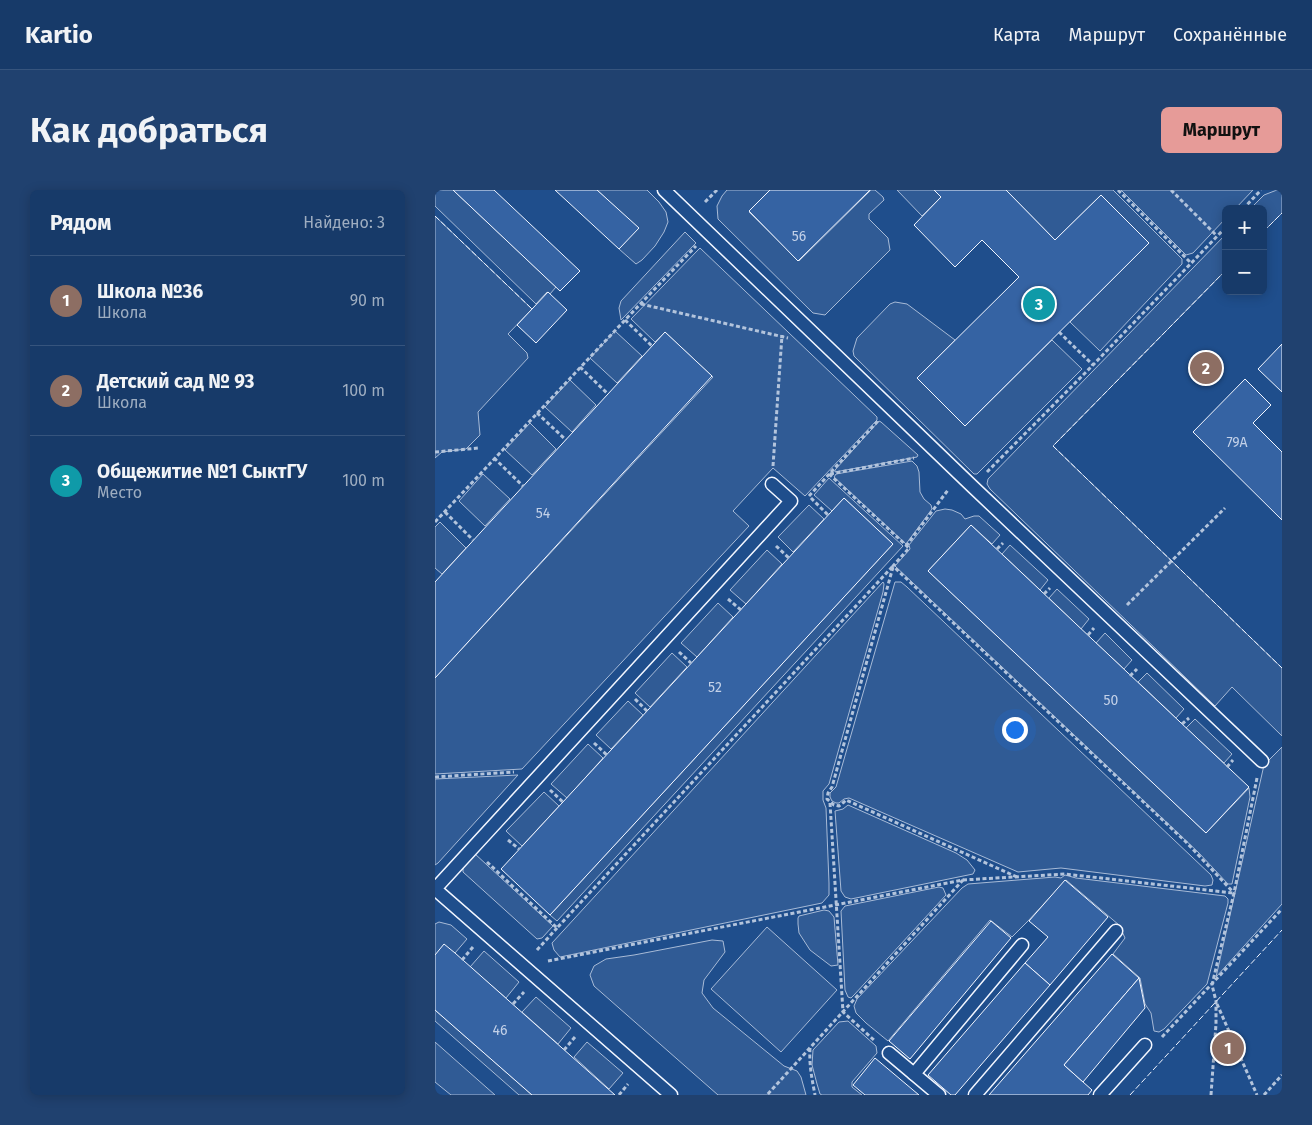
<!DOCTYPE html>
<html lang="ru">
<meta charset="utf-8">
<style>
body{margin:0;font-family:"Fira Sans",sans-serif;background:#20416f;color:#f1f3f6}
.controls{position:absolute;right:15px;top:15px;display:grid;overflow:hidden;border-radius:8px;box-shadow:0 2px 12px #0003}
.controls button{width:45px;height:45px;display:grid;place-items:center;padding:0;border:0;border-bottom:1px solid #36547d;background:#173a69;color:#f1f3f6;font:25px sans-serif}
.you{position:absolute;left:579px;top:539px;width:18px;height:18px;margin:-12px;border:4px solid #fff;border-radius:50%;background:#1a73e8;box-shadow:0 0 0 8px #1a73e833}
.badge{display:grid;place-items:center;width:32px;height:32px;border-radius:50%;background:#e69b98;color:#fff;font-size:16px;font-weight:700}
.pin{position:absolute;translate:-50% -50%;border:2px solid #fff;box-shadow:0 1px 5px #0006}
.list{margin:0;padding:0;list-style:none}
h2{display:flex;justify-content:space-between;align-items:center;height:65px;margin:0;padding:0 20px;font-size:21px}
h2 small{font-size:16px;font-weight:400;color:#9eadc0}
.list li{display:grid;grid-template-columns:32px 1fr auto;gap:15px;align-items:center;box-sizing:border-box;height:90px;padding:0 20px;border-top:1px solid #36547d}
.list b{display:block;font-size:19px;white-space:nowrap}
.list p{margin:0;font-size:16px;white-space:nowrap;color:#9eadc0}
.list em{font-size:16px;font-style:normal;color:#9eadc0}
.map{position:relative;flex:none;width:847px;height:905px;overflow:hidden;border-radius:8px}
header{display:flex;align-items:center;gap:30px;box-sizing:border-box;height:70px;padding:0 25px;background:#173a69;border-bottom:1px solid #36547d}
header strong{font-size:24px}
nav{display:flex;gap:28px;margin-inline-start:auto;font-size:18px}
.intro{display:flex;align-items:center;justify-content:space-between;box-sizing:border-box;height:120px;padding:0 30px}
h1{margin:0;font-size:35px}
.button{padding:12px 22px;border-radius:8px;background:#e69b98;color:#111;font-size:18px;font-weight:700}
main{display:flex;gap:30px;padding:0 30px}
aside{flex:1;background:#173a69;border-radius:8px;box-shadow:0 2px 12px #0003}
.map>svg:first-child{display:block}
</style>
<header>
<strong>Kartio</strong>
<nav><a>Карта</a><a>Маршрут</a><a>Сохранённые</a></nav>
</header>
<div class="intro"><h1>Как добраться</h1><a class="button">Маршрут</a></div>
<main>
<aside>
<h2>Рядом<small>Найдено: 3</small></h2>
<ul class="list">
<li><span class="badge" style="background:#8d6e63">1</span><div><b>Школа №36</b><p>Школа</p></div><em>90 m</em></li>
<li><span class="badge" style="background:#8d6e63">2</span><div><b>Детский сад № 93</b><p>Школа</p></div><em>100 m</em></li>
<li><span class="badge" style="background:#0f9aa8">3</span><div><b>Общежитие №1 СыктГУ</b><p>Место</p></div><em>100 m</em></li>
</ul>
</aside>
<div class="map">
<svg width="847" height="905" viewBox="0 0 847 905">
<rect width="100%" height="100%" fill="#1f4e8c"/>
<g fill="#305b95" stroke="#a8bbd7">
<polygon points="0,0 18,0 121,97 115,104 112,102 101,114 0,16"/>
<polygon points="162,0 212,0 224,12 231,22 233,32 229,42 220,56 207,70 201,74 184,59 203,38"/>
<polygon points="292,0 335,0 314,22 364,71 436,0 440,0 448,7 449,10 434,24 434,29 453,48 455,60 390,125 378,123 283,29 282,16 287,6"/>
<polygon points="462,0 499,0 506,7 487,26"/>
<polygon points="571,0 678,0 747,69 747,74 665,161 635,132 714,53 666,5 620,50"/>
<polygon points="686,0 818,0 800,19 791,19 791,28 758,63 751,65"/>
<polygon points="842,0 847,0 847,23 828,42 828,19 815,19 829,5"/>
<polygon points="0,26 97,119 73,144 92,163 93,168 43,222 45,245 31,259 7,262 0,268"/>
<polygon points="250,42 261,53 186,130 184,118 186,111"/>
<polygon points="791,44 791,80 618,256 847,478 847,546 797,497 780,516 555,299 552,294 553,289"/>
<polygon points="265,58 442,227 442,230 370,306 338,278 298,321 314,336 87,579 0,584 0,488 278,187 230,142 220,152 196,129 263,60"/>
<polygon points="460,112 472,114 520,150 482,188 530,236 617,150 647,179 542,284 539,284 419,166 418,161 422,148 455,114"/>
<polygon points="180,141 207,166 182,193 155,168"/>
<polygon points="135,190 161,215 137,242 110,217"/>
<polygon points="444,231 446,232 483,265 482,267 400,282 400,280"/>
<polygon points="95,233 121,259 97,285 70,260"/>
<polygon points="477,271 482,276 484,282 485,302 489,309 496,315 497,319 471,354 399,287 401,284"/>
<polygon points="48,284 75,309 50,336 24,311"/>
<polygon points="394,288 468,356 122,731 115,725 458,354 409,308 397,321 379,305"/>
<polygon points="374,315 389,329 358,362 343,347"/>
<polygon points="510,319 517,320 526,324 530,329 539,326 544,326 565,345 557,354 536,335 493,381 771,643 814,598 815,607 797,694 793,694 764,663 460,376 475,359 474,355 501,321"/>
<polygon points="5,332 31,358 7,384 0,378 0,337"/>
<polygon points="575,355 613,390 605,400 567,364"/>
<polygon points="332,360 347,374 311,414 295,400"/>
<polygon points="448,392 449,394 448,402 394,594 388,601 388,610 391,618 394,693 394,705 387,713 125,767 119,760 117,753"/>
<polygon points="460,392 466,392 472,397 776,685 778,690 777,695 770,696 626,678 583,682 414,608 409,609 404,613 401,613 397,611 395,607 395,603 401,597"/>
<polygon points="622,399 654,429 646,439 614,408"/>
<polygon points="283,413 298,427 262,467 246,453"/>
<polygon points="670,443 697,470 689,479 661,453"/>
<polygon points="237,463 252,477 215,517 200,503"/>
<polygon points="712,483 749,519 741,528 703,492"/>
<polygon points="193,511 208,525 176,559 161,545"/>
<polygon points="760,529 797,564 789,573 751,538"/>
<polygon points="153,554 168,568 132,608 116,594"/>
<polygon points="847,557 847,714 781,787 829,575"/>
<polygon points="83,585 3,673 0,675 0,589"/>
<polygon points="109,602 124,616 87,656 71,641"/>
<polygon points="413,615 521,663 532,670 540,680 538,684 416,709 410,707 406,701 400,621 408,619"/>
<polygon points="39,663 118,736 107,748 102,749 28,682 28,678"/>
<polygon points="630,685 641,688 790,706 793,709 793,713 772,794 729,839 724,842 719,841 716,823 710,814 705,788 678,764 690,748 684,735 631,690 593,731 577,747 555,730 453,851 431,833 421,823 419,816 422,809 527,698 533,694 620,687 626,688"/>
<polygon points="504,697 508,698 511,705 419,805 416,808 413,807 410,800 406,721 410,716"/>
<polygon points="389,720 394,721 399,727 403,775 396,776 375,760 364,743 363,734 363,728 364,726"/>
<polygon points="4,732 16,735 32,749 20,763 0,765 0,734"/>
<polygon points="332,737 402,800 346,862 276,799"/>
<polygon points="277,750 288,751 290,762 269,790 267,803 278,818 349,876 362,881 366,887 371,905 283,905 159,796 155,785 159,776 171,769 199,765"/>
<polygon points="49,761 84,792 71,808 35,777"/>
<polygon points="101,807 136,838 123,854 87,822"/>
<polygon points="0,820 97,905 84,905 0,831"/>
<polygon points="413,831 441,856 442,863 417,892 417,897 427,905 387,905 385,904 382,894 377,875 378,860 404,832"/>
<polygon points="0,852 60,905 16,905 0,892"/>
<polygon points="152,852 188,883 174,899 139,867"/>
</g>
<g fill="#3563a3" stroke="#f2f6ff">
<polygon points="18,0 59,0 145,81 125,101"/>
<polygon points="120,0 162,0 204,38 184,59"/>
<polygon points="335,0 435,0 363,71 314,21"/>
<polygon points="499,0 571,0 620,50 666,5 714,53 530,236 482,188 584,87 547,50 520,77 479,35 506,7"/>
<polygon points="113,102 132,120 101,153 82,135"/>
<polygon points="230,142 277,186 0,488 0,392"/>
<polygon points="847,154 847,202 823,179"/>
<polygon points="810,189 836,215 818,233 847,262 847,330 758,242"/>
<polygon points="409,308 458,354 115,725 66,679"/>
<polygon points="536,335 814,597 771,643 493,381"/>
<polygon points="630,690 673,727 615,795 590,773 613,747 594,731"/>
<polygon points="556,731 576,748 475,869 454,851"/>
<polygon points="9,754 20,763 180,905 97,905 0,820 0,765"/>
<polygon points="677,764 704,788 629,875 657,900 653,905 554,905"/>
<polygon points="590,773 615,795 520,905 516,905 493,885"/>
<polygon points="704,788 710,818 648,892 629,875"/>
<polygon points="440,868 484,905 430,905 418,895"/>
</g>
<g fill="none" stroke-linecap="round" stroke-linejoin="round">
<defs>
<g id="lane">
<polyline points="229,0 538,297 827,571"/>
<polyline points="454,863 479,884"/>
<polyline points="236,905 0,699 356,311 337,294"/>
<polyline points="504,905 479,884 587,755"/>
<polyline points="540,905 681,741"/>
<polyline points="665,905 710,855"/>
</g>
</defs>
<use href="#lane" stroke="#f2f6ff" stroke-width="15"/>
<g stroke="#b3c4dc" stroke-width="3" stroke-dasharray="4 2.5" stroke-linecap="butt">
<polyline points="683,0 756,73"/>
<polyline points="736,0 782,46"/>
<polyline points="270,12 282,0"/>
<polyline points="808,19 826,0"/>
<polyline points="206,114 353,148"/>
<polyline points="190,130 217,156"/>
<polyline points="624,142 658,175"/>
<polyline points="145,177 173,204"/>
<polyline points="102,223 131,250"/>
<polyline points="0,262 44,258"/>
<polyline points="59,268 88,296"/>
<polyline points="338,276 347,145"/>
<polyline points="552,282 658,175 791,37"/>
<polyline points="394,284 474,358 458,376 751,652 799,703"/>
<polyline points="395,284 479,268"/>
<polyline points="374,306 443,231"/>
<polyline points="376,308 393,325"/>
<polyline points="10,322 38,350"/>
<polyline points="0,332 190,130 261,56"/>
<polyline points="341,356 354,368"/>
<polyline points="471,356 513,300"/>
<polyline points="562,359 568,353"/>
<polyline points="458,377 397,597 393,603 392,609 399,615 404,616 409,612 411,610 582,687"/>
<polyline points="609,404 615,398"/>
<polyline points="293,409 306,420"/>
<polyline points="692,415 790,318"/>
<polyline points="653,445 659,438"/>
<polyline points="244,462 256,473"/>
<polyline points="695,486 702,479"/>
<polyline points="200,509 212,521"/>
<polyline points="747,534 754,528"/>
<polyline points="159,553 172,565"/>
<polyline points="792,577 798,570"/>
<polyline points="0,587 79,582"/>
<polyline points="115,600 128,612"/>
<polyline points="395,613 408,822 440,851"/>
<polyline points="73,650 84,659"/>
<polyline points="52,672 122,738 458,376"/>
<polyline points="528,690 630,684 798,703"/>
<polyline points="102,760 122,738"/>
<polyline points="27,770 38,757"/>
<polyline points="113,771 528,690 332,905"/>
<polyline points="78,814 89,802"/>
<polyline points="782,814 822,905"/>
<polyline points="727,847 847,719"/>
<path d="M375 858C374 875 377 889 380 905"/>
<polyline points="129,860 140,847"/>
<polyline points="184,905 193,894"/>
<polyline points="776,905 781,834 781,811 777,795 799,703 822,588"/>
<polyline points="829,905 847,885"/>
</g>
<use href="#lane" stroke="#1f4e8c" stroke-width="12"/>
<g stroke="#f2f6ff" stroke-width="1" stroke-dasharray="6 2.5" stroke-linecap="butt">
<polyline points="0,26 97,119"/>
<polyline points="828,42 847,23"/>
<polyline points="791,80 618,256 847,478"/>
<polyline points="695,905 847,740"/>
</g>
</g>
<g text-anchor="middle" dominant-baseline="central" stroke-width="4" stroke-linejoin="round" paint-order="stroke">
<g font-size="14" fill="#c3d1e8">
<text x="364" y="46">56</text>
<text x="802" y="252">79А</text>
<text x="108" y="323">54</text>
<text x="280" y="497">52</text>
<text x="676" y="510">50</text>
<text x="65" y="840">46</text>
</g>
</g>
</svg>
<div class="controls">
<button>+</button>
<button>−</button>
</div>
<div class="you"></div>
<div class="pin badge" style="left:793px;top:858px;background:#8d6e63">1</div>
<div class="pin badge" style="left:771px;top:178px;background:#8d6e63">2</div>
<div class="pin badge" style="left:604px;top:114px;background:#0f9aa8">3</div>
</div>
</main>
